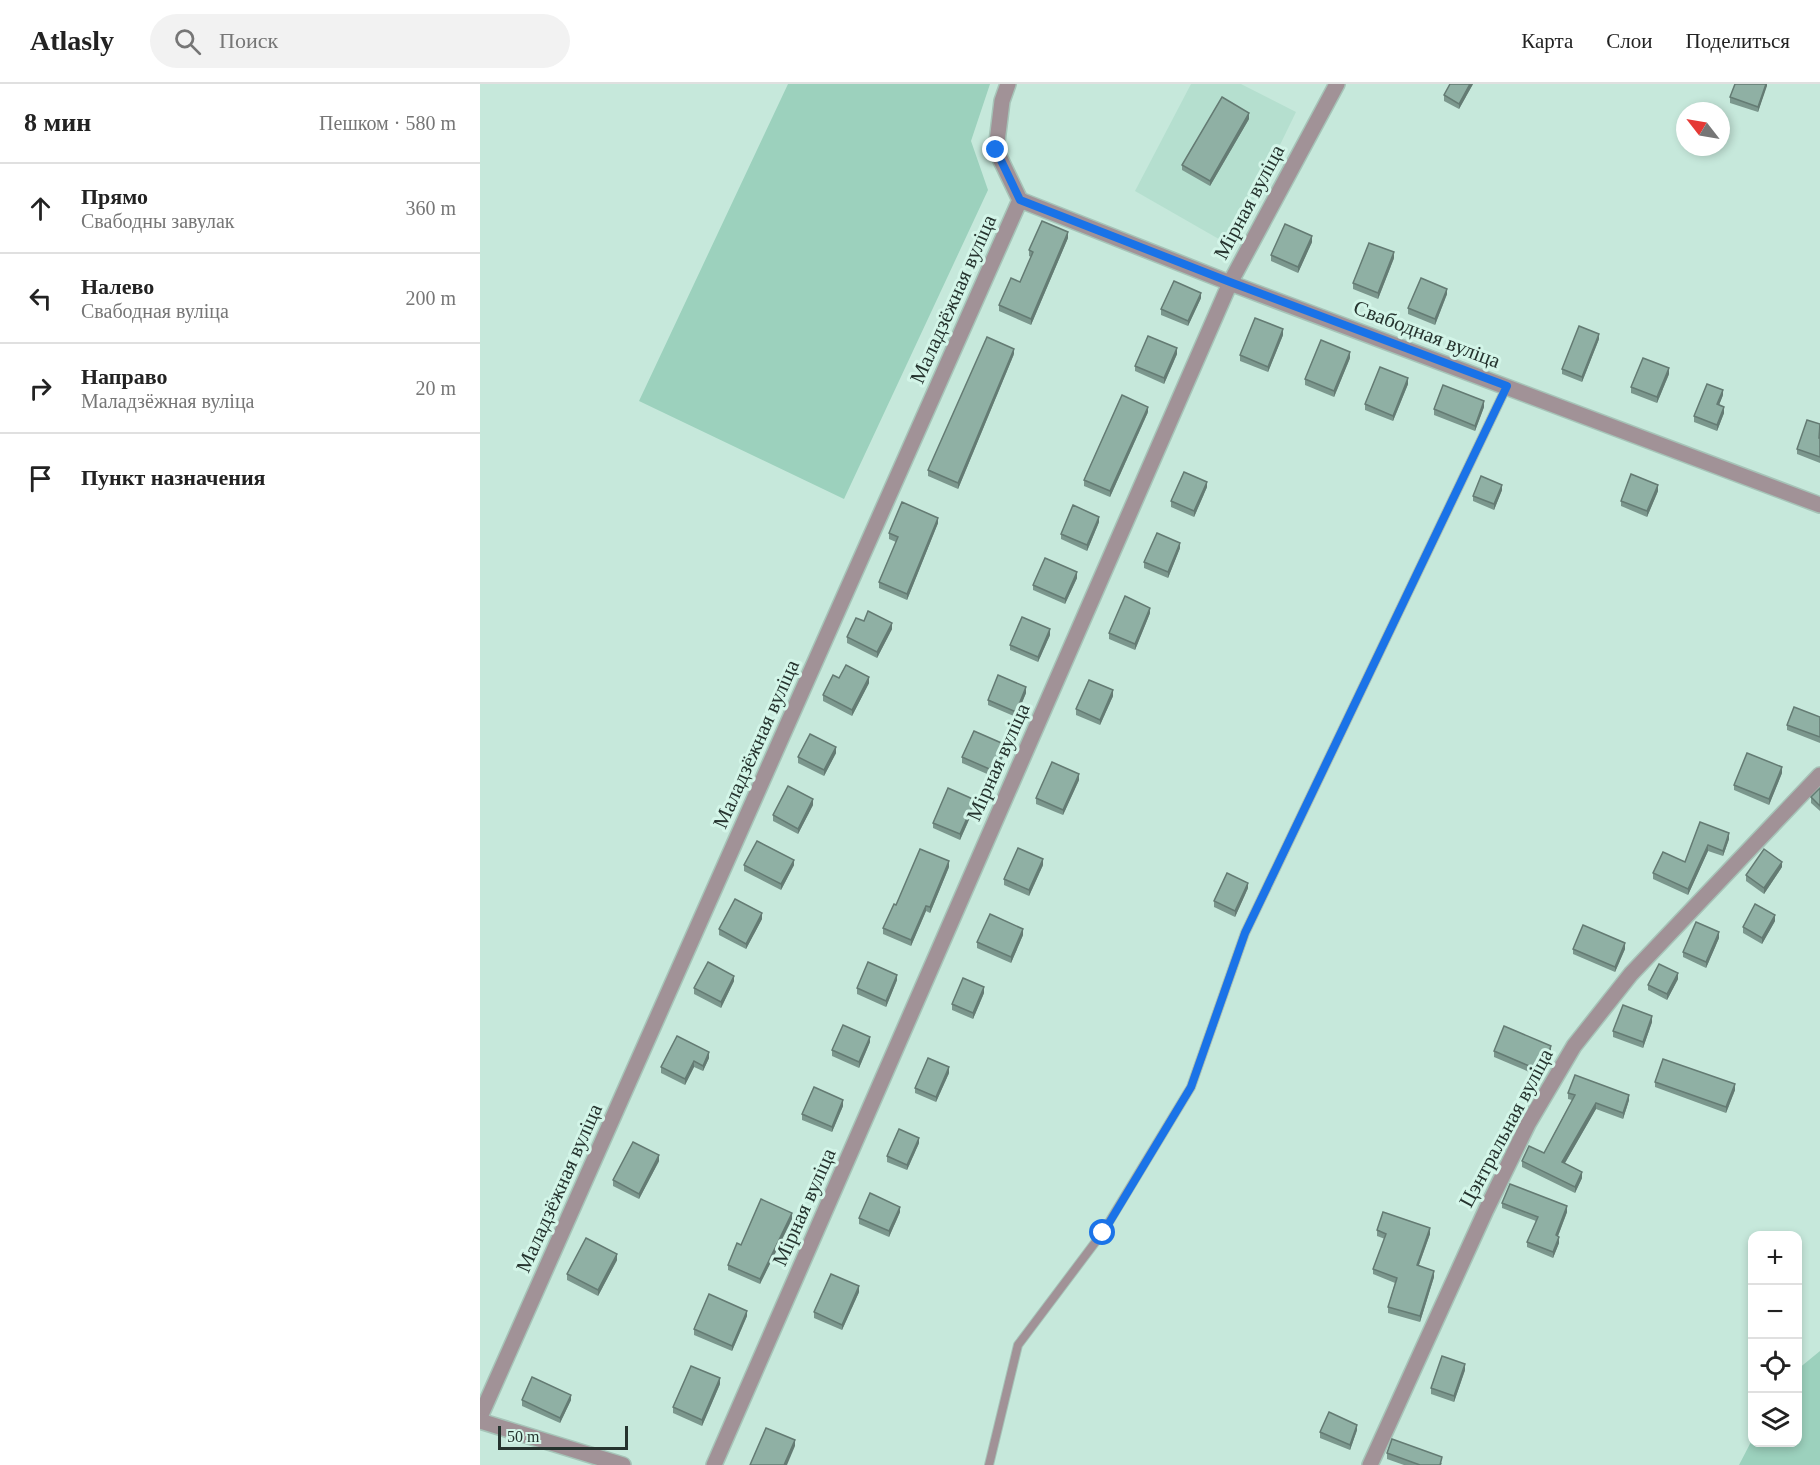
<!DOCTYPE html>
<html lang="ru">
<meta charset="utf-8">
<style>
body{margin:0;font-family:Georgia,serif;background:#f2f2f2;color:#222}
.controls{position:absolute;right:18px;bottom:18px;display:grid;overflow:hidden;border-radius:12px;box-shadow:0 3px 9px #0003}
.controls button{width:54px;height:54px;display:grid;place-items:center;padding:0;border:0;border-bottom:2px solid #e0e0e0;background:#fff;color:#222;font:30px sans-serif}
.compass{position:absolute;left:1196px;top:18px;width:54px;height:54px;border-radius:50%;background:#fff;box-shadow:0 3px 9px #0003;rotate:301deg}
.scale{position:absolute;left:18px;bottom:15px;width:130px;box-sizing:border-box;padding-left:6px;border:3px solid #25332e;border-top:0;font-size:16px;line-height:21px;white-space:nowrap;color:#25332e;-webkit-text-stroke:4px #d3f5e8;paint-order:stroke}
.stop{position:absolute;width:18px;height:18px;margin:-14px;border:4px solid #1a73e8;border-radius:50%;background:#fff}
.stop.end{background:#1a73e8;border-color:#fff;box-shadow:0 2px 6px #0008}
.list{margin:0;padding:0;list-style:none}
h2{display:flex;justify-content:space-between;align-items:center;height:78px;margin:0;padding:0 24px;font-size:26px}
h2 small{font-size:20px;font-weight:400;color:#767676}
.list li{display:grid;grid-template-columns:39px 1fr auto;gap:18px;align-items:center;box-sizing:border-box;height:90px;padding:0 24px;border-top:2px solid #e0e0e0}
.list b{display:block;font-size:22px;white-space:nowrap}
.list p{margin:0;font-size:20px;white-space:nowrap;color:#767676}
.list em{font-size:20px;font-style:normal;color:#767676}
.icon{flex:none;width:33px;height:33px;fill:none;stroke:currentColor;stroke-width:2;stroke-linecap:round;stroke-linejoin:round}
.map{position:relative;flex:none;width:1340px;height:1381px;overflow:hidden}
header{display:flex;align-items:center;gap:36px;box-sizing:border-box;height:84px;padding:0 30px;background:#fff;border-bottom:2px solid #e0e0e0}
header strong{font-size:28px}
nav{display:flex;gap:33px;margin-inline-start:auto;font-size:21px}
.search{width:420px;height:54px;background:#f2f2f2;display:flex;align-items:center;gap:15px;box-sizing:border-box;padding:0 21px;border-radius:33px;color:#767676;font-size:22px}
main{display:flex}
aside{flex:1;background:#fff}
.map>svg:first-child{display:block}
</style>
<header>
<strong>Atlasly</strong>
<div class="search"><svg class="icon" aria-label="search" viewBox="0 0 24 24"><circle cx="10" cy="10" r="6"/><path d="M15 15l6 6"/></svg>Поиск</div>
<nav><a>Карта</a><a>Слои</a><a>Поделиться</a></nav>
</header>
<main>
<aside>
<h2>8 мин<small>Пешком · 580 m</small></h2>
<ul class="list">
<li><svg class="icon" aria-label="ahead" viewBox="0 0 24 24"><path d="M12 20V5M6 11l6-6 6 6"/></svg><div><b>Прямо</b><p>Свабодны завулак</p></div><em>360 m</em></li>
<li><svg class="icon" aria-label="left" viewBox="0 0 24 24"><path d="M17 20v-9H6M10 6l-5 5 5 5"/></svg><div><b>Налево</b><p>Свабодная вуліца</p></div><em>200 m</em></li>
<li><svg class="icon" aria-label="right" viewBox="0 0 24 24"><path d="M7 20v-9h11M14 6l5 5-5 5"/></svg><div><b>Направо</b><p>Маладзёжная вуліца</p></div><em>20 m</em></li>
<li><svg class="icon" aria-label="arrive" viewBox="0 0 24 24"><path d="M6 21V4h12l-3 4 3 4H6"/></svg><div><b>Пункт назначения</b></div></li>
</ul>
</aside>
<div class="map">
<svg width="1340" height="1381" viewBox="0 0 1340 1381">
<rect width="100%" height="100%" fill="#c6e8db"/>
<polygon fill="#b5dfcf" points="711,0 761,0 816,28 751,162 655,107"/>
<g fill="#9cd1bd">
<polygon points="308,0 510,0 491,57 508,106 364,415 159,317"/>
<polygon points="1340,1267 1340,1381 1259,1381 1272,1356 1272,1358 1318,1358 1318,1285"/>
</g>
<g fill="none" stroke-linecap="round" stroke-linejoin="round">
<defs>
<polyline id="lane" points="509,1381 538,1261 623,1148 711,1003 765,849 1027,302"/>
<g id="street">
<polyline points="540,116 750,199 1340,421"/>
<polyline points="0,1333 540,116 516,66 522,17 528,0"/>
<polyline points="0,1337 143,1381"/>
<polyline points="234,1381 750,199 857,0"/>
<polyline points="890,1381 1006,1126 1048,1040 1094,962 1151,890 1340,691"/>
</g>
</defs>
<use href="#lane" stroke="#a6c4b8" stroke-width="10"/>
<use href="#street" stroke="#a6c4b8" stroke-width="18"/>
<use href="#lane" stroke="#a19297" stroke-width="8"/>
<use href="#street" stroke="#a19297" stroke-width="15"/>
</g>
<g fill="#7b978d">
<polygon points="993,0 979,25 964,17 964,11"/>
<polygon points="1287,0 1278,28 1250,19 1250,13"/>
<polygon points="769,35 730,102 702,86 702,81"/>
<polygon points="588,154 551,241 519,227 519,221 540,198 551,173 549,172 549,166"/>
<polygon points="832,158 818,189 791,177 791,171"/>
<polygon points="914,174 898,215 873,205 873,199"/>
<polygon points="967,210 955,241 928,230 928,224"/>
<polygon points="721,214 708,242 681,231 681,225"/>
<polygon points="803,251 788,288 760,277 760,271"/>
<polygon points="1119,255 1102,298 1082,290 1082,285"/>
<polygon points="534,270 478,405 448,392 448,386"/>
<polygon points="697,270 684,300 655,287 655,282"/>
<polygon points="870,274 854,313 825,301 825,295"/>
<polygon points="1189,290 1177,319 1151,309 1151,303"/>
<polygon points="928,300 913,337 885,326 885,320"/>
<polygon points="1243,311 1239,321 1244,329 1237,347 1214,338 1214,332"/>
<polygon points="1004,323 995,347 954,331 954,325"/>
<polygon points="668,328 630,413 604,402 604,396"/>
<polygon points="1340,340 1340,379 1317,370 1317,365"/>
<polygon points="727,403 714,433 691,423 691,417"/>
<polygon points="1022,406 1014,426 993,417 993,412"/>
<polygon points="1178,407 1167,433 1141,422 1141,417"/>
<polygon points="619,438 607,467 581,455 581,450"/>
<polygon points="458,439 427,516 399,504 399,498 416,458 409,455 409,449"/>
<polygon points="700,464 688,494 664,484 664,478"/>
<polygon points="597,494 585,520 553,506 553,501"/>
<polygon points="670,529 655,566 629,555 629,549"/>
<polygon points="384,537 412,545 397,574 367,559 367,553"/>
<polygon points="570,551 558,578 530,566 530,561"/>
<polygon points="359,594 389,599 372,632 343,617 343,611"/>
<polygon points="546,609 536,633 508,621 508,616"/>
<polygon points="633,612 620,641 596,631 596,625"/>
<polygon points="1340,633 1340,659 1307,646 1307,641"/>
<polygon points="526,666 514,693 482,679 482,673"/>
<polygon points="356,669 344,692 318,679 318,673"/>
<polygon points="1302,689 1289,721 1254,706 1254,701"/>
<polygon points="599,696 583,731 556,720 556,714"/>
<polygon points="1340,704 1340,727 1331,719 1331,713"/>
<polygon points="333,721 318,750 293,737 293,731"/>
<polygon points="495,722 480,756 453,744 453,739"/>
<polygon points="1220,738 1249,755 1243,772 1228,767 1208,811 1173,795 1173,789 1205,778"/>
<polygon points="264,781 314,781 301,806 264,787"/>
<polygon points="563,781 549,812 524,801 524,795"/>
<polygon points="469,783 450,829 446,827 431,862 403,850 403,844 416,821"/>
<polygon points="1302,783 1284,810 1266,797 1266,791"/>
<polygon points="768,804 755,833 734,823 734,817"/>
<polygon points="282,835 266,865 239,851 239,845"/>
<polygon points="1295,837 1282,860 1263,849 1263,843"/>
<polygon points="543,851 531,879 497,864 497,858"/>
<polygon points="1239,854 1226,884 1203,873 1203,868"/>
<polygon points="1093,865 1145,865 1135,888 1093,870"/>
<polygon points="1198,895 1187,916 1168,906 1168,901"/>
<polygon points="417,896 406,923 377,910 377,904"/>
<polygon points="254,897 241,924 214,910 214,904"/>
<polygon points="504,909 493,935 472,926 472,920"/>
<polygon points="1172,938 1163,964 1133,953 1133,947"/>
<polygon points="390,958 379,984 352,972 352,966"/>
<polygon points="1014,967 1071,968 1061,993 1014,973"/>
<polygon points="229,974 223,987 214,983 205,1001 181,989 181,983"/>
<polygon points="469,989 456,1018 435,1009 435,1004"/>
<polygon points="1175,998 1255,1006 1246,1029 1175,1003"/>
<polygon points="1088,1009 1149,1016 1143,1035 1116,1025 1085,1079 1102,1094 1095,1109 1042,1083 1042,1077 1064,1069 1092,1016 1088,1015"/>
<polygon points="363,1022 352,1048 322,1036 322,1030"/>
<polygon points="439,1059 427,1086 407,1078 407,1072"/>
<polygon points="179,1077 159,1115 133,1102 133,1096"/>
<polygon points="1022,1119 1087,1128 1078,1152 1079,1159 1073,1174 1047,1163 1047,1158 1056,1137 1022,1124"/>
<polygon points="420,1128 409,1153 379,1140 379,1134"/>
<polygon points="312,1135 280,1200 248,1186 248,1181 261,1161"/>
<polygon points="897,1146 950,1150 939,1181 954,1193 940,1238 908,1229 908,1223 915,1199 893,1190 893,1185 905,1155 897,1152"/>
<polygon points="137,1176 118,1212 87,1196 87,1190"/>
<polygon points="379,1208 362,1246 334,1234 334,1228"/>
<polygon points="267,1232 252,1267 214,1251 214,1245"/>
<polygon points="985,1286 974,1318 951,1310 951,1304"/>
<polygon points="240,1300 222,1342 193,1329 193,1323"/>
<polygon points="42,1316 91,1316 80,1339 42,1322"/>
<polygon points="877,1346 870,1366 840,1354 840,1348"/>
<polygon points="907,1369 962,1379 961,1381 924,1381 907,1375"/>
</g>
<g fill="#647b73">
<polygon points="990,0 993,0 979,25 979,20"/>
<polygon points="1286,0 1287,0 1287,2 1278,28 1278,23"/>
<polygon points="769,29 769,35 730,102 730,97"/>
<polygon points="588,148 588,154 551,241 551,235"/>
<polygon points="832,152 832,158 818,189 818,183"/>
<polygon points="914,168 914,174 898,215 898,209"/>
<polygon points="967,205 967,210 955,241 955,235"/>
<polygon points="721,209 721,214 708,242 708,237"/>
<polygon points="803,245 803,251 788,288 788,283"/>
<polygon points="1119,250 1119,255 1102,298 1102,293"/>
<polygon points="697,264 697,270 684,300 684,294"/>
<polygon points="534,265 534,270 478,405 478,399"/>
<polygon points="870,268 870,274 854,313 854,307"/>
<polygon points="1189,284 1189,290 1177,319 1177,313"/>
<polygon points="928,294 928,300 913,337 913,332"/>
<polygon points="1243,306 1243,311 1237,326 1237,320"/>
<polygon points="1004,317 1004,323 995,347 995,342"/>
<polygon points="668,323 668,328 630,413 630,407"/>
<polygon points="1244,323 1244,329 1237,347 1237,341"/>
<polygon points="727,398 727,403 714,433 714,427"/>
<polygon points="1022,401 1022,406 1014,426 1014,420"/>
<polygon points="1178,401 1178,407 1167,433 1167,427"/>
<polygon points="619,433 619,438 607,467 607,461"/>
<polygon points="458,434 458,439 427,516 427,510"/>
<polygon points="700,459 700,464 688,494 688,488"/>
<polygon points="597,488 597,494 585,520 585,515"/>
<polygon points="670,524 670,529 655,566 655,560"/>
<polygon points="412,539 412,545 397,574 397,568"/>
<polygon points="570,545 570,551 558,578 558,573"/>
<polygon points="389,593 389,599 372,632 372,626"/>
<polygon points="546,603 546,609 536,633 536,628"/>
<polygon points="633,606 633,612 620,641 620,636"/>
<polygon points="526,661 526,666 514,693 514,687"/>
<polygon points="356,663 356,669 344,692 344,686"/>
<polygon points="1302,683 1302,689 1289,721 1289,715"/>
<polygon points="599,690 599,696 583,731 583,726"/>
<polygon points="333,715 333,721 318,750 318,745"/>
<polygon points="495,716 495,722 480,756 480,750"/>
<polygon points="1249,749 1249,755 1243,772 1243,767"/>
<polygon points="1228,761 1228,767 1208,811 1208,805"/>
<polygon points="563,775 563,781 549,812 549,806"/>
<polygon points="314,776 314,781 301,806 301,800"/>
<polygon points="469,777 469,783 450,829 450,823"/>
<polygon points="1302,778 1302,783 1284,810 1284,804"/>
<polygon points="768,799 768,804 755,833 755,827"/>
<polygon points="446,822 446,827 431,862 431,856"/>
<polygon points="282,829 282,835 266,865 266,860"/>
<polygon points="1295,831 1295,837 1282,860 1282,854"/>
<polygon points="543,845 543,851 531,879 531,873"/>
<polygon points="1239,848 1239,854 1226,884 1226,878"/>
<polygon points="1145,859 1145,865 1135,888 1135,883"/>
<polygon points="1198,889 1198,895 1187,916 1187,910"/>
<polygon points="417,891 417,896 406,923 406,917"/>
<polygon points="254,892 254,897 241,924 241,918"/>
<polygon points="504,903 504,909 493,935 493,929"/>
<polygon points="1172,932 1172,938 1163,964 1163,958"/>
<polygon points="390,953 390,958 379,984 379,978"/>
<polygon points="1071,962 1071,968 1061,993 1061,987"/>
<polygon points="229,968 229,974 223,987 223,982"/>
<polygon points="214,977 214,983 205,1001 205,995"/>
<polygon points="469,983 469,989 456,1018 456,1013"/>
<polygon points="1255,1000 1255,1006 1246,1029 1246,1023"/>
<polygon points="1149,1011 1149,1016 1143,1035 1143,1029"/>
<polygon points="363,1016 363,1022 352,1048 352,1043"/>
<polygon points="1116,1019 1116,1025 1082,1084 1082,1078"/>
<polygon points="439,1054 439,1059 427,1086 427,1081"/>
<polygon points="179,1071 179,1077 159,1115 159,1110"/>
<polygon points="1102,1088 1102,1094 1095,1109 1095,1103"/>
<polygon points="1087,1122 1087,1128 1076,1157 1076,1151"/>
<polygon points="420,1123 420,1128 409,1153 409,1147"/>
<polygon points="312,1129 312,1135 280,1200 280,1195"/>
<polygon points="950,1144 950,1150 937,1186 937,1181"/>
<polygon points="1079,1153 1079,1159 1073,1174 1073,1168"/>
<polygon points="137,1170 137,1176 118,1212 118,1206"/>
<polygon points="954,1187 954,1193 940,1238 940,1232"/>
<polygon points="379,1202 379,1208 362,1246 362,1241"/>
<polygon points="267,1227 267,1232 252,1267 252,1262"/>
<polygon points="985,1280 985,1286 974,1318 974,1312"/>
<polygon points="240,1294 240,1300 222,1342 222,1336"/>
<polygon points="91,1311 91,1316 80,1339 80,1334"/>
<polygon points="877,1341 877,1346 870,1366 870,1361"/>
<polygon points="315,1356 315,1362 307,1381 304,1381"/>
</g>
<g fill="#8fb0a4" stroke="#647b73" stroke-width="1.5">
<polygon points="970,0 990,0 979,20 964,11"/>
<polygon points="1255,0 1286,0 1278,23 1250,13"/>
<polygon points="742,13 769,29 730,97 702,81"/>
<polygon points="562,137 588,148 551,235 519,221 531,194 540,198 553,168 549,166"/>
<polygon points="805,140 832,152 818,183 791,171"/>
<polygon points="889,159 914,168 898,209 873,199"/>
<polygon points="941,194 967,205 955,235 928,224"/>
<polygon points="694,197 721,209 708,237 681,225"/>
<polygon points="775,234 803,245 788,283 760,271"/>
<polygon points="1099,242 1119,250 1102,293 1082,285"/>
<polygon points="668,252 697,264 684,294 655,282"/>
<polygon points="507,253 534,265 478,399 448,386"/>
<polygon points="841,256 870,268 854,307 825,295"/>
<polygon points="1163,274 1189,284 1177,313 1151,303"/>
<polygon points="900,283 928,294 913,332 885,320"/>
<polygon points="1227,300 1243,306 1237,320 1244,323 1237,341 1214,332"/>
<polygon points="963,301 1004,317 995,342 954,325"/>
<polygon points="642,311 668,323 630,407 604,396"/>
<polygon points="1327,336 1340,340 1339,354 1340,354 1340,373 1317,365"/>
<polygon points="704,388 727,398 714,427 691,417"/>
<polygon points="1151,390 1178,401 1167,427 1141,417"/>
<polygon points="1001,392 1022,401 1014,420 993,412"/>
<polygon points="422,418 458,434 427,510 399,498 418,453 409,449"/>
<polygon points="593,421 619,433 607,461 581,450"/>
<polygon points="677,449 700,459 688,488 664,478"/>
<polygon points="565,474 597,488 585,515 553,501"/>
<polygon points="645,512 670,524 655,560 629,549"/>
<polygon points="388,527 412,539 397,568 367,553 376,534 384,537"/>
<polygon points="542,533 570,545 558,573 530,561"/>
<polygon points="366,581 389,593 372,626 343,611 353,591 359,594"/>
<polygon points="518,591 546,603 536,628 508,616"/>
<polygon points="609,596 633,606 620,636 596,625"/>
<polygon points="1314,623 1340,633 1340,653 1307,641"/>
<polygon points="494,647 526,661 514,687 482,673"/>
<polygon points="330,650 356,663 344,686 318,673"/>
<polygon points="1267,669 1302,683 1289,715 1254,701"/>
<polygon points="572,678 599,690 583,726 556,714"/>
<polygon points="308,702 333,715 318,745 293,731"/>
<polygon points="468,704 495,716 480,750 453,739"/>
<polygon points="1340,704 1340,722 1331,713"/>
<polygon points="1220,738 1249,749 1243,767 1228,761 1208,805 1173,789 1183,768 1205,778"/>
<polygon points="277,757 314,776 301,800 264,781"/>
<polygon points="538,764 563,775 549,806 524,795"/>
<polygon points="440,765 469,777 450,823 446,822 431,856 403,844 414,820 416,821"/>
<polygon points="1284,765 1302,778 1284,804 1266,791"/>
<polygon points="747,789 768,799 755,827 734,817"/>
<polygon points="255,815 282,829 266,860 239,845"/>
<polygon points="1275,820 1295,831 1282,854 1263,843"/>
<polygon points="510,830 543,845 531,873 497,858"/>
<polygon points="1216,838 1239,848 1226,878 1203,868"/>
<polygon points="1103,841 1145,859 1135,883 1093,865"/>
<polygon points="228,878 254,892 241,918 214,904"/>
<polygon points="388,878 417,891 406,917 377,904"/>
<polygon points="1179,880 1198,889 1187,910 1168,901"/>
<polygon points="483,894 504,903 493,929 472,920"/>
<polygon points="1143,921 1172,932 1163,958 1133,947"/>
<polygon points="363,941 390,953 379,978 352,966"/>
<polygon points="1024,942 1071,962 1061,987 1014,967"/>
<polygon points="197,952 229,968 223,982 214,977 205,995 181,983"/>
<polygon points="448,974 469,983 456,1013 435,1004"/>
<polygon points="1183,975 1255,1000 1246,1023 1175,998"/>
<polygon points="1095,991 1149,1011 1143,1029 1116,1019 1082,1078 1102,1088 1095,1103 1042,1077 1049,1062 1064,1069 1095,1011 1088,1009"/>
<polygon points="334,1003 363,1016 352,1043 322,1030"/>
<polygon points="419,1045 439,1054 427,1081 407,1072"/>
<polygon points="153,1058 179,1071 159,1110 133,1096"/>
<polygon points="1030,1100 1087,1122 1076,1151 1079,1153 1073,1168 1047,1158 1058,1133 1022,1119"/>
<polygon points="390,1109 420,1123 409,1147 379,1134"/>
<polygon points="281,1115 312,1129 280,1195 248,1181 257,1159 261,1161"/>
<polygon points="903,1128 950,1144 937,1181 954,1187 940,1232 908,1223 917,1194 893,1185 906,1150 897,1146"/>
<polygon points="106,1154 137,1170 118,1206 87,1190"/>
<polygon points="351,1190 379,1202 362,1241 334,1228"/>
<polygon points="229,1210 267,1227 252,1262 214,1245"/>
<polygon points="962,1272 985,1280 974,1312 951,1304"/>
<polygon points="211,1282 240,1294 222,1336 193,1323"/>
<polygon points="52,1293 91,1311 80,1334 42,1316"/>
<polygon points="849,1328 877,1341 870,1361 840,1348"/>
<polygon points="286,1344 315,1356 304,1381 270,1381"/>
<polygon points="912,1355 962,1373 960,1381 940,1381 907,1369"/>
</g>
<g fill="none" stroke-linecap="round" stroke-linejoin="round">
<polyline stroke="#1a73e8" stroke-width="8" points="516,66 540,116 750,198 1027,302 765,849 711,1003 623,1149"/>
</g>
<g text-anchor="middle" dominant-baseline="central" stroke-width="6" stroke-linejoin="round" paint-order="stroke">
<g font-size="21" fill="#25332e" stroke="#d3f5e8">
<text transform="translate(769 118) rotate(-62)">Мірная вуліца</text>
<text transform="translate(473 215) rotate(-66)">Маладзёжная вуліца</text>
<text transform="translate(947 250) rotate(21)">Свабодная вуліца</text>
<text transform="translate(276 660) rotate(-66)">Маладзёжная вуліца</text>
<text transform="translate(518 678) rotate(-66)">Мірная вуліца</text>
<text transform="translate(1026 1044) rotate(-62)">Цэнтральная вуліца</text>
<text transform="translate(79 1104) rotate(-66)">Маладзёжная вуліца</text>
<text transform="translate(324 1123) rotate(-66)">Мірная вуліца</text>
</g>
</g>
</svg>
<div class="controls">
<button>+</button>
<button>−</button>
<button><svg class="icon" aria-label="locate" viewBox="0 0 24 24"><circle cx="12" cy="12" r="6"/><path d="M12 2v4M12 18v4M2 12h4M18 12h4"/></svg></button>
<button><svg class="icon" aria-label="layers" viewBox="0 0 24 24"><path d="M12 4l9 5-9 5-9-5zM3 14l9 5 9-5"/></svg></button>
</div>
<svg class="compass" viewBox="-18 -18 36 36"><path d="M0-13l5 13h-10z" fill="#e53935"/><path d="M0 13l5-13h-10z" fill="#767676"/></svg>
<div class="scale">50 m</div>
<div class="stop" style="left:623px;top:1149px"></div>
<div class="stop end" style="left:516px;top:66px"></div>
</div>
</main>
